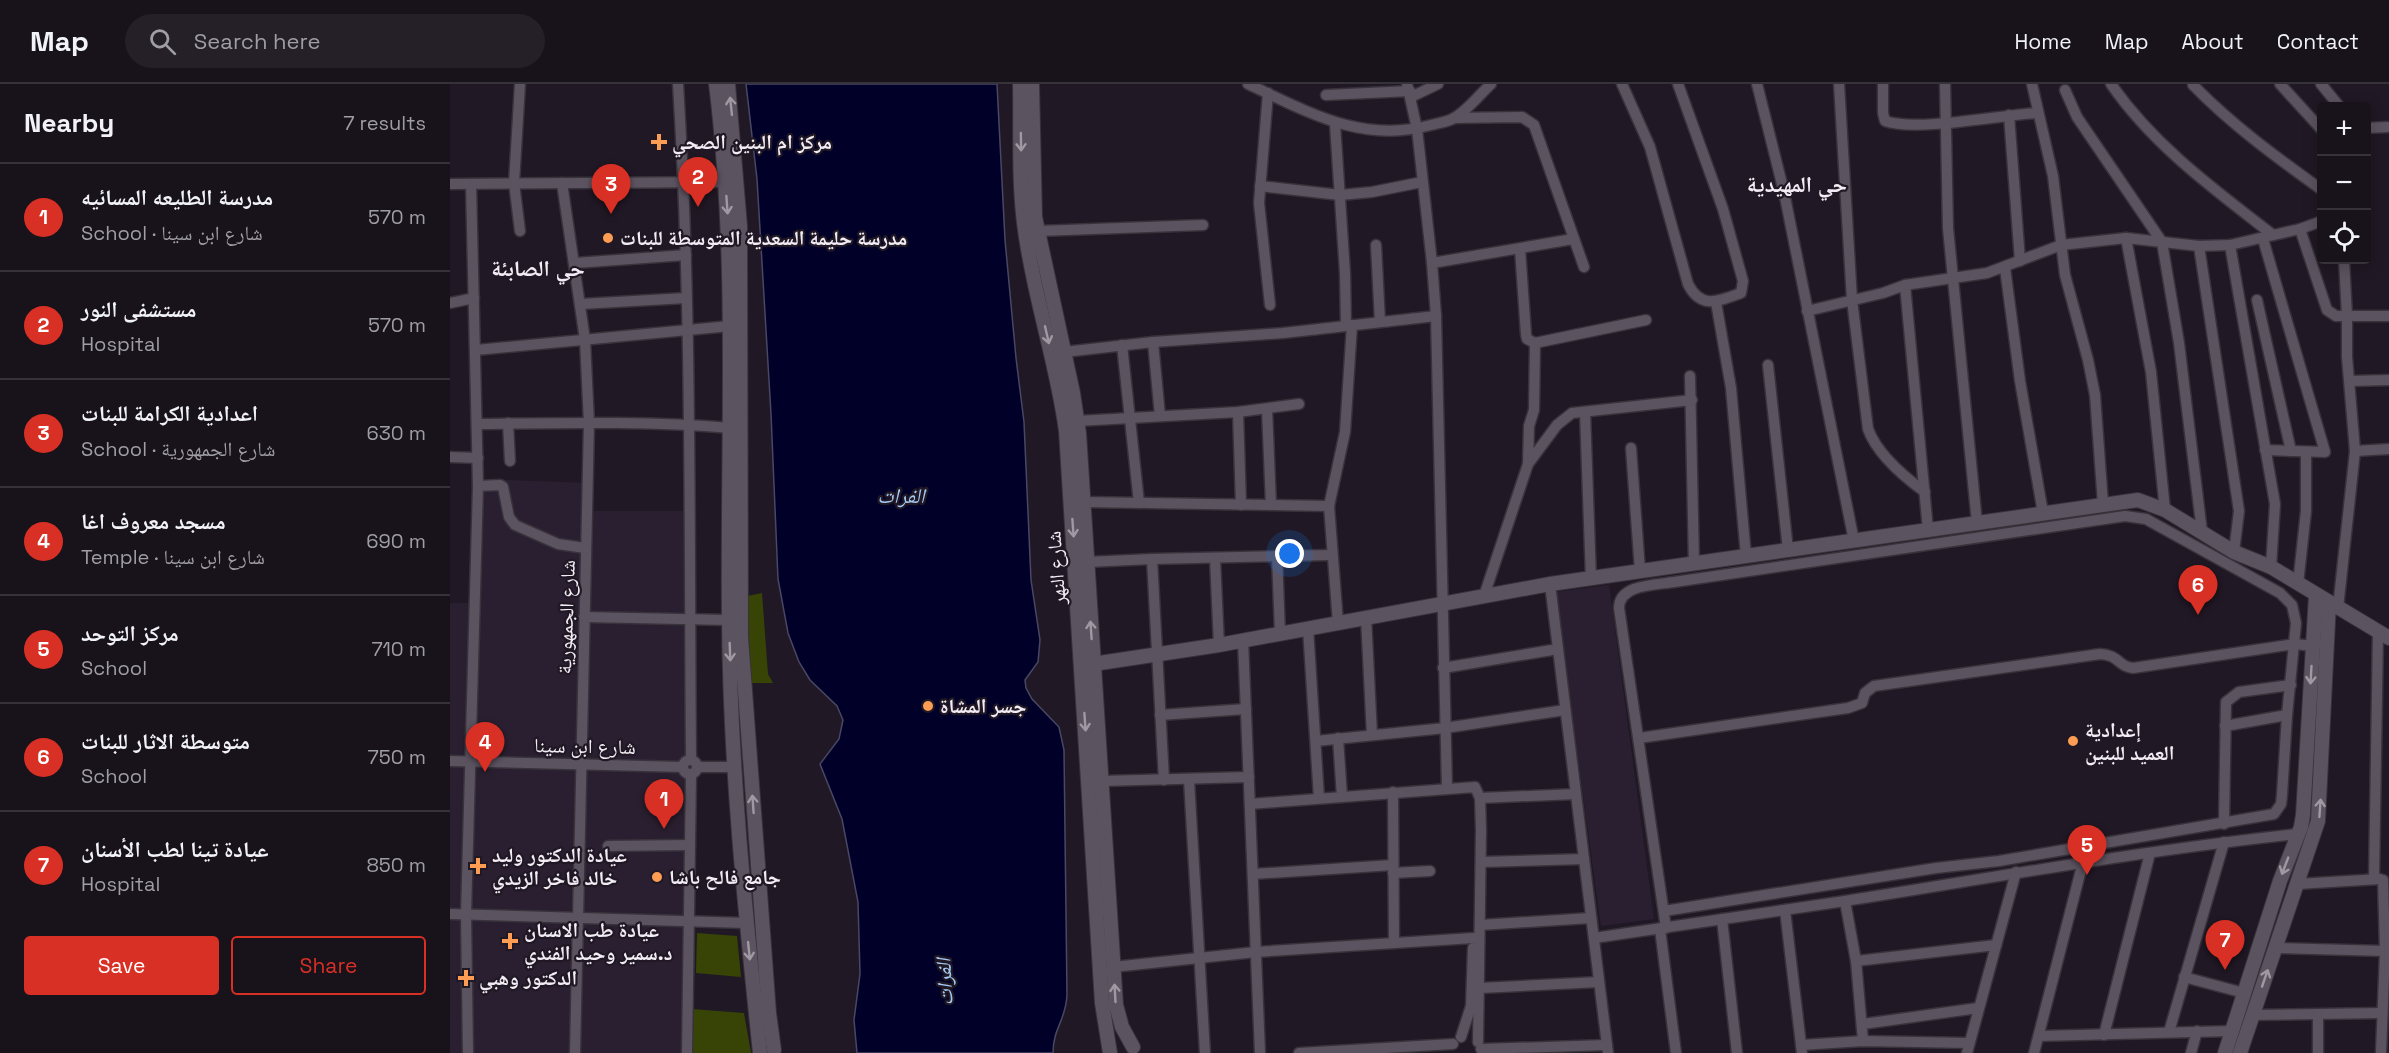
<!DOCTYPE html>
<meta charset="utf-8">
<style>
body{margin:0;font-family:"Space Grotesk","Noto Naskh Arabic",sans-serif;background:#252028;color:#f1f3f6}
.controls{position:absolute;right:18px;top:18px;display:grid;overflow:hidden;border-radius:6px;box-shadow:0 3px 15px #0003}
.controls button{width:54px;height:54px;display:grid;place-items:center;padding:0;border:0;border-bottom:2px solid #36323a;background:#18121b;color:#f1f3f6;font:30px sans-serif}
.you{position:absolute;left:840px;top:470px;width:21px;height:21px;margin:-15px;border:4px solid #fff;border-radius:50%;background:#1a73e8;box-shadow:0 0 0 9px #1a73e833}
.badge{display:grid;place-items:center;width:39px;height:39px;border-radius:50%;background:#d93025;color:#fff;font-size:20px;font-weight:700}
.pin{position:absolute;translate:-50% -50px;filter:drop-shadow(0 2px 3px #0008)}
.pin::after{content:'';position:absolute;top:32px;width:21px;height:18px;background:inherit;clip-path:polygon(0 0,100% 0,50% 100%)}
.list{margin:0;padding:0;list-style:none}
h2{display:flex;justify-content:space-between;align-items:center;height:78px;margin:0;padding:0 24px;font-size:26px}
h2 small{font-size:20px;font-weight:400;color:#9f9ea3}
.list li{display:grid;grid-template-columns:39px 1fr auto;gap:18px;align-items:center;box-sizing:border-box;height:108px;padding:0 24px;border-top:2px solid #36323a}
.list b{display:block;font-size:22px;white-space:nowrap}
.list p{margin:0;font-size:20px;white-space:nowrap;color:#9f9ea3}
.list em{font-size:20px;font-style:normal;color:#9f9ea3}
.actions{display:flex;gap:12px;padding:18px 24px}
.actions a{flex:1;padding:14px 0;border:2px solid #d93025;border-radius:6px;text-align:center;font-size:21px;color:#d93025}
.actions .main{background:#d93025;color:#fff}
.icon{flex:none;width:33px;height:33px;fill:none;stroke:currentColor;stroke-width:2;stroke-linecap:round;stroke-linejoin:round}
.map{position:relative;flex:none;width:1939px;height:969px;overflow:hidden}
header{display:flex;align-items:center;gap:36px;box-sizing:border-box;height:84px;padding:0 30px;background:#18121b;border-bottom:2px solid #36323a}
header strong{font-size:28px}
nav{display:flex;gap:33px;margin-inline-start:auto;font-size:21px}
.search{width:420px;height:54px;background:#252028;display:flex;align-items:center;gap:15px;box-sizing:border-box;padding:0 21px;border-radius:33px;color:#9f9ea3;font-size:22px}
main{display:flex}
aside{flex:1;background:#18121b}
.map>svg:first-child{display:block}
</style>
<header>
<strong>Map</strong>
<div class="search"><svg class="icon" aria-label="search" viewBox="0 0 24 24"><circle cx="10" cy="10" r="6"/><path d="M15 15l6 6"/></svg>Search here</div>
<nav><a>Home</a><a>Map</a><a>About</a><a>Contact</a></nav>
</header>
<main>
<aside>
<h2>Nearby<small>7 results</small></h2>
<ul class="list">
<li><span class="badge">1</span><div><b>مدرسة الطليعه المسائيه</b><p>School · شارع ابن سينا</p></div><em>570 m</em></li>
<li><span class="badge">2</span><div><b>مستشفى النور</b><p>Hospital</p></div><em>570 m</em></li>
<li><span class="badge">3</span><div><b>اعدادية الكرامة للبنات</b><p>School · شارع الجمهورية</p></div><em>630 m</em></li>
<li><span class="badge">4</span><div><b>مسجد معروف اغا</b><p>Temple · شارع ابن سينا</p></div><em>690 m</em></li>
<li><span class="badge">5</span><div><b>مركز التوحد</b><p>School</p></div><em>710 m</em></li>
<li><span class="badge">6</span><div><b>متوسطة الاثار للبنات</b><p>School</p></div><em>750 m</em></li>
<li><span class="badge">7</span><div><b>عيادة تينا لطب الأسنان</b><p>Hospital</p></div><em>850 m</em></li>
</ul>
<div class="actions"><a class="main">Save</a><a>Share</a></div>
</aside>
<div class="map">
<svg width="1939" height="969" viewBox="0 0 1939 969">
<rect width="100%" height="100%" fill="#201824"/>
<g fill="#2a1f30">
<polygon points="35,395 139,399 139,427 244,427 232,969 0,969 0,519 21,519"/>
<polygon points="1159,501 1204,835 1151,842 1105,508"/>
</g>
<g fill="#374405">
<polygon points="312,509 318,590 323,599 301,599 297,512"/>
<polygon points="247,849 287,852 291,893 246,889"/>
<polygon points="242,925 294,929 301,969 242,969"/>
</g>
<path fill="#000028" stroke="#494766" stroke-width="1.5" d="M296 0H547L555 156 566 274 574 338 581 496 590 556 588 578 575 596 576 604 582 615 609 643 614 666 617 911C616 936 603 944 603 969H407L404 936 410 890 408 818 392 735 370 680 389 655 393 636 387 622 360 596 349 578 338 549 328 495 321 330 307 95Z"/>
<g fill="none" stroke-linecap="round" stroke-linejoin="round">
<defs>
<g id="street">
<path d="M228 0C242 225 239 450 241 676"/>
<path d="M798 0C858 28 912 60 981 41 988 39 998 38 1004 34 1017 27 1030 10 1041 0"/>
<polyline points="957,0 967,45 982,179 986,232 997,704"/>
<path d="M1172 0 1200 63 1238 200C1251 226 1269 217 1291 209L1293 197 1273 125 1228 0"/>
<polyline points="1307,0 1334,108 1404,457"/>
<path d="M1389 0 1402 216 1418 345C1427 370 1453 392 1475 408"/>
<path d="M1433 0V29L1435 37C1468 48 1549 31 1587 29"/>
<polyline points="1495,0 1498,144 1527,439"/>
<polyline points="1582,0 1603,92 1615,191 1638,276 1645,311 1653,420"/>
<path d="M1661 0C1703 61 1765 106 1823 151"/>
<polyline points="1830,0 1872,46"/>
<polyline points="1871,0 1889,22"/>
<path d="M1743 1C1782 41 1826 73 1872 106"/>
<polyline points="1615,6 1627,33 1712,158 1729,259 1752,448"/>
<polyline points="818,9 809,119 820,221"/>
<polyline points="876,11 960,7"/>
<polyline points="961,13 988,0"/>
<polyline points="1559,31 1570,177"/>
<polyline points="1004,34 1072,33 1084,41 1134,183"/>
<polyline points="885,40 895,189 896,242"/>
<polyline points="1916,44 1937,43"/>
<polyline points="112,99 135,256 139,339 125,969"/>
<polyline points="0,100 276,98"/>
<polyline points="810,102 890,111 922,108 972,98"/>
<polyline points="1850,145 1877,226 1886,232 1939,232"/>
<polyline points="70,147 64,99 70,0"/>
<polyline points="588,147 753,141"/>
<polyline points="1676,154 1701,288 1715,426"/>
<polyline points="1813,155 1875,368 1815,366"/>
<polyline points="926,161 930,238"/>
<polyline points="1780,161 1825,420 1821,483"/>
<polyline points="1749,162 1789,427 1784,468"/>
<polyline points="1070,165 1076,250 1077,255 1085,259 1196,236"/>
<polyline points="125,179 236,171"/>
<polyline points="982,179 1123,155"/>
<polyline points="1555,184 1570,297 1593,429"/>
<polyline points="1455,201 1478,446"/>
<polyline points="1807,216 1841,367"/>
<polyline points="1266,218 1281,304 1296,472"/>
<polyline points="0,219 24,214"/>
<polyline points="131,220 236,214"/>
<polyline points="1357,227 1433,209 1455,201 1537,189 1611,161 1676,154 1749,162 1780,161 1850,145 1872,137"/>
<polyline points="703,258 710,332"/>
<polyline points="672,261 689,419"/>
<polyline points="26,266 280,242"/>
<polyline points="614,268 703,258 833,249 986,232"/>
<polyline points="1318,281 1338,466"/>
<polyline points="1240,292 1244,480"/>
<polyline points="1900,297 1939,296"/>
<polyline points="817,325 821,421"/>
<polyline points="788,328 791,421"/>
<polyline points="1135,328 1141,495"/>
<polyline points="627,337 788,328 849,320"/>
<polyline points="58,339 60,377"/>
<path d="M28 340C112 339 197 337 281 344"/>
<polyline points="1181,364 1190,487"/>
<polyline points="1905,367 1939,365"/>
<polyline points="0,373 28,374"/>
<polyline points="1078,380 1107,341 1122,329 1242,316"/>
<polyline points="28,402 50,401 53,403 59,433 65,441 108,460 135,464"/>
<polyline points="633,418 879,422"/>
<polyline points="827,472 830,549"/>
<polyline points="765,474 769,561"/>
<polyline points="702,475 714,696"/>
<polyline points="637,478 702,475 881,471"/>
<polyline points="1100,500 1158,969"/>
<polyline points="1848,500 1856,427 1856,368"/>
<polyline points="1034,512 1078,380 1079,342 1084,326 1085,259"/>
<polyline points="1888,524 1905,367 1897,273 1897,232 1894,176"/>
<polyline points="134,533 279,536"/>
<polyline points="916,533 922,651"/>
<polyline points="888,539 879,422 895,348 902,241"/>
<polyline points="858,544 869,714"/>
<polyline points="793,556 810,969"/>
<polyline points="993,584 1108,565"/>
<polyline points="710,631 796,625"/>
<polyline points="1775,642 1837,631"/>
<polyline points="888,654 892,713"/>
<path d="M1189 654 1398 624 1412 619 1415 609 1424 602 1650 570C1670 571 1668 583 1683 584L1845 560 1863 562"/>
<polyline points="866,657 995,644 1115,626"/>
<circle cx="240" cy="683" r="7"/>
<polyline points="0,677 233,683"/>
<polyline points="247,683 284,683"/>
<polyline points="739,696 755,969"/>
<polyline points="652,697 799,693"/>
<polyline points="943,708 944,859"/>
<polyline points="1030,714 1126,710"/>
<polyline points="800,720 1025,703 1030,714 1031,746 1028,958"/>
<polyline points="1774,740 1776,618 1789,608 1841,601"/>
<polyline points="158,762 240,761"/>
<polyline points="1031,778 1134,775"/>
<polyline points="943,789 980,787"/>
<polyline points="803,790 943,781"/>
<polyline points="1924,795 1928,548"/>
<polyline points="1847,800 1930,795"/>
<polyline points="1395,817 1406,877 1413,957"/>
<polyline points="1335,826 1352,969"/>
<path d="M1214 827 1486 784 1549 777 1824 730 1831 720 1832 711 1837 631 1846 539 1842 521 1830 509 1696 435 1675 432 1224 498C1206 501 1169 500 1169 524L1216 844"/>
<polyline points="0,830 296,839"/>
<polyline points="1272,835 1287,969"/>
<polyline points="1030,841 1141,834"/>
<polyline points="1210,845 1226,969"/>
<path d="M1144 854C1228 842 1312 830 1395 817 1546 793 1696 766 1848 750"/>
<polyline points="1825,864 1935,867"/>
<polyline points="1406,877 1546,861"/>
<polyline points="663,883 806,868 1023,854"/>
<polyline points="1734,893 1794,909"/>
<polyline points="1030,904 1149,898"/>
<polyline points="1802,931 1931,929"/>
<polyline points="1413,940 1528,924"/>
<polyline points="1719,948 1774,758"/>
<polyline points="1654,951 1700,769"/>
<polyline points="1589,952 1782,947"/>
<polyline points="1011,953 1021,922 1023,864"/>
<polyline points="1351,961 1413,957 1519,959"/>
<polyline points="1031,965 1157,961"/>
<polyline points="18,969 16,830 28,402 21,100"/>
<polyline points="237,969 241,690"/>
<polyline points="849,969 1003,960"/>
<polyline points="1517,969 1566,788"/>
<polyline points="1584,969 1633,778"/>
<polyline points="1741,969 1747,947"/>
<polyline points="1868,969 1868,932"/>
<polyline points="1931,969 1935,867 1933,796"/>
</g>
<g id="secondary">
<path d="M266 0C288 178 277 357 279 536 280 681 295 825 310 969"/>
<polyline points="278,0 290,142 291,553 319,929 324,966"/>
<path d="M570 0C571 48 568 98 575 146 584 214 607 279 616 347L652 919 660 969"/>
<polyline points="582,0 585,133 623,309 629,349 666,921 672,943 683,963"/>
<polyline points="643,580 769,561 1100,500 1688,416 1715,426 1784,468 1821,483 1939,554"/>
<polyline points="1775,969 1830,797 1851,743 1853,731 1866,511"/>
<polyline points="1790,969 1868,737 1879,518"/>
</g>
</defs>
<use href="#street" stroke="#38333b" stroke-width="13"/>
<use href="#secondary" stroke="#38333b" stroke-width="16"/>
<use href="#street" stroke="#5c5360" stroke-width="10"/>
<use href="#secondary" stroke="#5c5360" stroke-width="14"/>
</g>
<defs><path id="oneway-shaft" d="M-6 0H5M1.5-3L5.5 0L1.5 3" fill="none" stroke-width="1.6" stroke-linecap="round" stroke-linejoin="round" transform="scale(1.5)"/></defs>
<g stroke="#a098a3">
<use href="#oneway-shaft" transform="translate(281 22) rotate(-96)"/>
<use href="#oneway-shaft" transform="translate(571 58) rotate(89)"/>
<use href="#oneway-shaft" transform="translate(277 121) rotate(86)"/>
<use href="#oneway-shaft" transform="translate(597 251) rotate(77)"/>
<use href="#oneway-shaft" transform="translate(623 444) rotate(86)"/>
<use href="#oneway-shaft" transform="translate(641 546) rotate(-94)"/>
<use href="#oneway-shaft" transform="translate(280 568) rotate(88)"/>
<use href="#oneway-shaft" transform="translate(1861 591) rotate(93)"/>
<use href="#oneway-shaft" transform="translate(635 638) rotate(86)"/>
<use href="#oneway-shaft" transform="translate(303 720) rotate(-94)"/>
<use href="#oneway-shaft" transform="translate(1870 724) rotate(-86)"/>
<use href="#oneway-shaft" transform="translate(1835 782) rotate(111)"/>
<use href="#oneway-shaft" transform="translate(299 867) rotate(84)"/>
<use href="#oneway-shaft" transform="translate(1815 894) rotate(-71)"/>
<use href="#oneway-shaft" transform="translate(665 909) rotate(-93)"/>
</g>
<g fill="#fc9d53" stroke="#201824" stroke-width="2">
<path d="M206 49h6v6h6v6h-6v6h-6v-6h-6v-6h6z"/>
<circle cx="158" cy="154" r="6"/>
<circle cx="478" cy="622" r="6"/>
<circle cx="1623" cy="657" r="6"/>
<path d="M25 773h6v6h6v6h-6v6h-6v-6h-6v-6h6z"/>
<circle cx="207" cy="793" r="6"/>
<path d="M57 848h6v6h6v6h-6v6h-6v-6h-6v-6h6z"/>
<path d="M13 885h6v6h6v6h-6v6h-6v-6h-6v-6h6z"/>
</g>
<g text-anchor="middle" dominant-baseline="central" stroke-width="4.5" stroke-linejoin="round" paint-order="stroke">
<g font-size="20" font-weight="bold" fill="#f2edf5" stroke="#201824" text-anchor="start">
<text x="222" y="58">مركز ام البنين الصحي</text>
<text x="170" y="154">مدرسة حليمة السعدية المتوسطة للبنات</text>
<text x="490" y="622">جسر المشاة</text>
<text x="1635" y="646">إعدادية<tspan x="1635" dy="23">العميد للبنين</tspan></text>
<text x="42" y="771">عيادة الدكتور وليد<tspan x="42" dy="23">خالد فاخر الزيدي</tspan></text>
<text x="219" y="793">جامع فالح باشا</text>
<text x="74" y="846">عيادة طب الاسنان<tspan x="74" dy="23">د.سمير وحيد الفندي</tspan></text>
<text x="29" y="894">الدكتور وهبي</text>
</g>
<g font-size="20" fill="#f2edf5" stroke="#201824">
<text transform="translate(606 484) rotate(-94)">شارع النهر</text>
<text transform="translate(116 533) rotate(-88)">شارع الجمهورية</text>
<text transform="translate(135 662) rotate(1)">شارع ابن سينا</text>
</g>
<g font-size="21" font-style="italic" fill="#a3c8f4" stroke="#201824">
<text x="451" y="411">الفرات</text>
<text transform="translate(494 898) rotate(-93)">الفرات</text>
</g>
<g font-size="22" font-weight="bold" fill="#f2edf5" stroke="#201824">
<text x="1347" y="100">حي المهيدية</text>
<text x="88" y="184">حي الصابئة</text>
</g>
</g>
</svg>
<div class="controls">
<button>+</button>
<button>−</button>
<button><svg class="icon" aria-label="locate" viewBox="0 0 24 24"><circle cx="12" cy="12" r="6"/><path d="M12 2v4M12 18v4M2 12h4M18 12h4"/></svg></button>
</div>
<div class="you"></div>
<div class="pin badge" style="left:214px;top:745px">1</div>
<div class="pin badge" style="left:248px;top:123px">2</div>
<div class="pin badge" style="left:161px;top:130px">3</div>
<div class="pin badge" style="left:35px;top:688px">4</div>
<div class="pin badge" style="left:1637px;top:791px">5</div>
<div class="pin badge" style="left:1748px;top:531px">6</div>
<div class="pin badge" style="left:1775px;top:886px">7</div>
</div>
</main>
